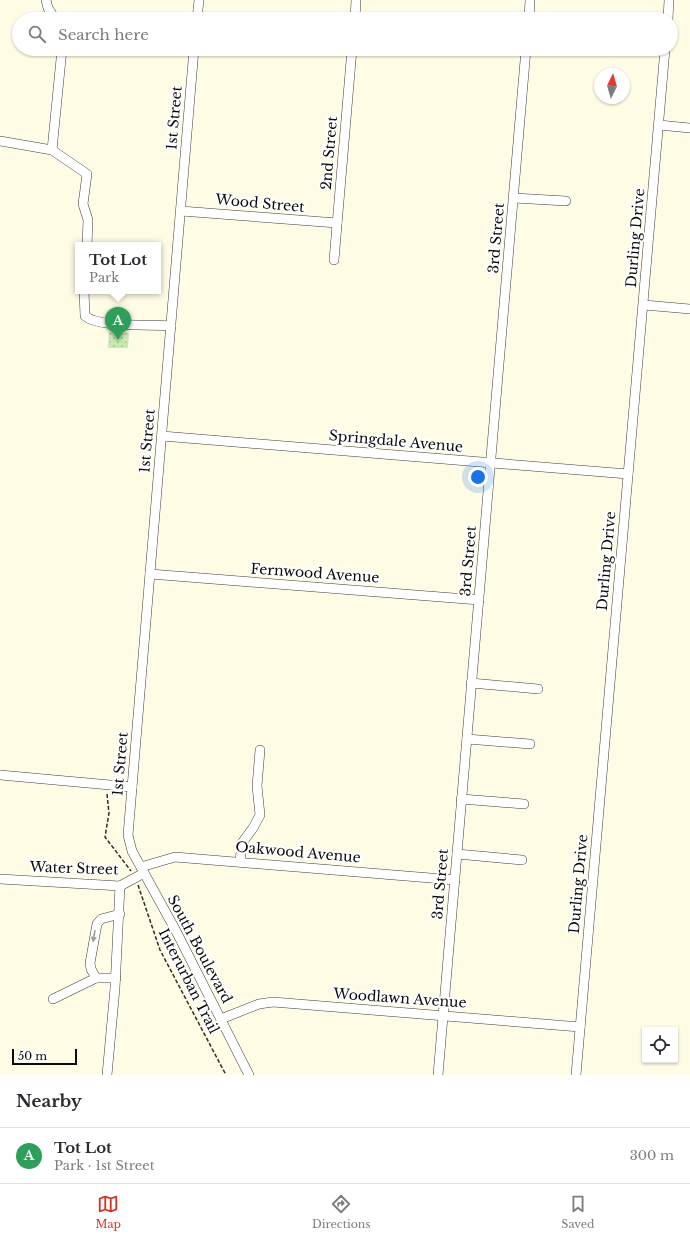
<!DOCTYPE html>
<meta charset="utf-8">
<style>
body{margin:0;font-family:"Libre Baskerville",serif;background:#f7f7f7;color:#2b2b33}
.controls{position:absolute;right:12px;bottom:12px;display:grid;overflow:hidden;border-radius:0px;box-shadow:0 1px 3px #0004}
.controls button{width:36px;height:36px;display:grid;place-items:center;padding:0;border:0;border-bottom:1px solid #e1e1e2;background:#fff;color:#2b2b33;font:20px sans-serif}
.compass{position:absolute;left:594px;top:68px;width:36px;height:36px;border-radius:50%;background:#fff;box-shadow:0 1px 3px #0004;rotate:5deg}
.scale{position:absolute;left:12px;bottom:10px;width:65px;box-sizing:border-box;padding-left:4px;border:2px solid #0a0a0a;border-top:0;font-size:11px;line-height:14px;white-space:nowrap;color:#0a0a0a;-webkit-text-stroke:3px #fff;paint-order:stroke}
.you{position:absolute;left:478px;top:477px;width:14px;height:14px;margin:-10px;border:3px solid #fff;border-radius:50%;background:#1a73e8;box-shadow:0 0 0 6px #1a73e833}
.badge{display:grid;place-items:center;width:26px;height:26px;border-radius:50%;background:#d93025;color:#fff;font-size:13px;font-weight:700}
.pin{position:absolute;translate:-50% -33px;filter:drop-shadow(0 1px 2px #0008)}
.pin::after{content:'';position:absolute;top:21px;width:14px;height:12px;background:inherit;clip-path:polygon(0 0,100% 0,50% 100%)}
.popup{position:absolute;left:75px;top:242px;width:86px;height:52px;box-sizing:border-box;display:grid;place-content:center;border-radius:0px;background:#fff;filter:drop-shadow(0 1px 3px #0005);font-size:13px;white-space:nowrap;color:#7c7c81}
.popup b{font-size:15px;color:#2b2b33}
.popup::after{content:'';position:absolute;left:50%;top:100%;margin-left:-8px;border:8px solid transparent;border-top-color:#fff}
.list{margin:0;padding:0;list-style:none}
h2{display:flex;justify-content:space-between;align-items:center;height:52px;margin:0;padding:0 16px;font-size:17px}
h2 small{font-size:13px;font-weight:400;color:#7c7c81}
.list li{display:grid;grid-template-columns:26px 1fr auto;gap:12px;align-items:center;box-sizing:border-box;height:56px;padding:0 16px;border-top:1px solid #e1e1e2}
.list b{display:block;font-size:15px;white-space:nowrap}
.list p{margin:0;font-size:13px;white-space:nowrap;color:#7c7c81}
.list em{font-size:13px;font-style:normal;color:#7c7c81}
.icon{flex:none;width:22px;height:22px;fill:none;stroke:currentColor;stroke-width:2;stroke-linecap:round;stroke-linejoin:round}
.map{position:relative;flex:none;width:690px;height:1075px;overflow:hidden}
.search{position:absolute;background:#fff;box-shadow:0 1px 3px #0004;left:12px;right:12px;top:12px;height:44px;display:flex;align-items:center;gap:10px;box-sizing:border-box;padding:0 14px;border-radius:22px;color:#7c7c81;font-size:15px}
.sheet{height:108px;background:#fff}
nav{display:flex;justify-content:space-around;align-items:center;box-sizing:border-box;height:56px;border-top:1px solid #e1e1e2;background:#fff;font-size:11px;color:#7c7c81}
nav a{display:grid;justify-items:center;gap:2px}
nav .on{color:#d93025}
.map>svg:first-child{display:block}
</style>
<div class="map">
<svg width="690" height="1075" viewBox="0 0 690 1075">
<defs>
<pattern id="park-dots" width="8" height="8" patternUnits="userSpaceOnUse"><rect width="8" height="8" fill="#c9e9b1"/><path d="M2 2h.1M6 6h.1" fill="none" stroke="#abc697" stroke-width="1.8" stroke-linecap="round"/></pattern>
</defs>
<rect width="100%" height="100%" fill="#fffce6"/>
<polygon fill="url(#park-dots)" points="109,332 129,333 128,348 108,348"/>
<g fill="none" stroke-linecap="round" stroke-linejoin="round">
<defs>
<g id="minor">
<polyline points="46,0 48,8 55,19"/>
<polyline points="197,19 199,0"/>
<polyline points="355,19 356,0"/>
<polyline points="529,19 530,0"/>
<polyline points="668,19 669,0"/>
<polyline points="194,49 128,835 132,851 176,931 249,1075"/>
<polyline points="659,125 690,128"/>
<polyline points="0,141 52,150 87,174 83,204 88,220 87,245"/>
<polyline points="52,150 62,49"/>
<polyline points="514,198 566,201"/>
<polyline points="181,211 337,223"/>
<polyline points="334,260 352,49"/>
<path d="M84 291 85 316C99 328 150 324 171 326"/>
<polyline points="644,305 690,309"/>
<polyline points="162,436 628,474"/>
<polyline points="150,574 479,600"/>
<polyline points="471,683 538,689"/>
<polyline points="467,739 530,744"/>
<polyline points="0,775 132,787"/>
<polyline points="461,799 524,804"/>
<polyline points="457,854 522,860"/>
<polyline points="240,861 242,843 253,828 260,815 257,786 260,750"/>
<polyline points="141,867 175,857 455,880"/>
<polyline points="0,879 120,886 144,873"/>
<polyline points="96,978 91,969 90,963 97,924 101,919 120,914"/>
<polyline points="53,999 96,978 116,978"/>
<polyline points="221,1019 259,1004 273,1002 580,1027"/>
<polyline points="107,1075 115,988 120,886"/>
<polyline points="438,1075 526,49"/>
<polyline points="576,1075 665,49"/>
</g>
</defs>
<use href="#minor" stroke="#3d3d3d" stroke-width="10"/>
<g stroke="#2c2c2c" stroke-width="1.5" stroke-dasharray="4 2" stroke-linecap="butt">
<polyline points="107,794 109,813 105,837 131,871"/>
<polyline points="138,885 160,950 226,1075"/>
</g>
<use href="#minor" stroke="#fff" stroke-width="9"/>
</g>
<defs><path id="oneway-solid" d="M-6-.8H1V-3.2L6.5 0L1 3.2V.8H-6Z"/></defs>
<use fill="#9d9d9d" href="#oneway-solid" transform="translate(94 936) rotate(100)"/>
<g text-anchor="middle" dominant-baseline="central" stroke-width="4" stroke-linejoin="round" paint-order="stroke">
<g font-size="14" fill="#0a0a0a" stroke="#fff">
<text transform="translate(174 118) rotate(-85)">1st Street</text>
<text transform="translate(329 153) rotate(-85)">2nd Street</text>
<text transform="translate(260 203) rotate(5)">Wood Street</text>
<text transform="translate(496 238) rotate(-85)">3rd Street</text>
<text transform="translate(635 238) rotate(-85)">Durling Drive</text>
<text transform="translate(147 441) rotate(-85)">1st Street</text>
<text transform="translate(396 441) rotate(5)">Springdale Avenue</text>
<text transform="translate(468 561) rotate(-85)">3rd Street</text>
<text transform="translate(606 561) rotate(-85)">Durling Drive</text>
<text transform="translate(315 573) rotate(4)">Fernwood Avenue</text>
<text transform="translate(120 764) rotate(-85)">1st Street</text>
<text transform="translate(298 852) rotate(5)">Oakwood Avenue</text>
<text transform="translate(74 868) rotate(2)">Water Street</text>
<text transform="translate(440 884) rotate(-85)">3rd Street</text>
<text transform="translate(578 884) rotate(-85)">Durling Drive</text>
<text transform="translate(200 949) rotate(62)">South Boulevard</text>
<text transform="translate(189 981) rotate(63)">Interurban Trail</text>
<text transform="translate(400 998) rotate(4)">Woodlawn Avenue</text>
</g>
</g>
</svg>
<div class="controls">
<button><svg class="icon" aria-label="locate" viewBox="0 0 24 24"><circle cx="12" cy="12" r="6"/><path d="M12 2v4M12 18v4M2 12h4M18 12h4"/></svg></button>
</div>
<svg class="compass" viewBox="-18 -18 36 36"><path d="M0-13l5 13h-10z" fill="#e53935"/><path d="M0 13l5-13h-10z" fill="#7c7c81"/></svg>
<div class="scale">50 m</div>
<div class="you"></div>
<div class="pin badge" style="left:118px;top:340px;background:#2e9e5b">A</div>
<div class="popup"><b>Tot Lot</b>Park</div>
<div class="search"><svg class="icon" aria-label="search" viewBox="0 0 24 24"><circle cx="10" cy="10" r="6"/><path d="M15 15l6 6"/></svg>Search here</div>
</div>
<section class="sheet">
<h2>Nearby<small></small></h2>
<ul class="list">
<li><span class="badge" style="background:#2e9e5b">A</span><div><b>Tot Lot</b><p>Park · 1st Street</p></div><em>300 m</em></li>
</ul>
</section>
<nav>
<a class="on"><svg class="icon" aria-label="map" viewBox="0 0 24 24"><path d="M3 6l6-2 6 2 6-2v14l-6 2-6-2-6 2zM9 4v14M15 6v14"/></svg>Map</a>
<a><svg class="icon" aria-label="directions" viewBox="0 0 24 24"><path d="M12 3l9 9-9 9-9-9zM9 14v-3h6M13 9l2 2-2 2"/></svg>Directions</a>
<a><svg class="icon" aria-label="saved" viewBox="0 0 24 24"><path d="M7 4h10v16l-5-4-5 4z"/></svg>Saved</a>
</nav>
